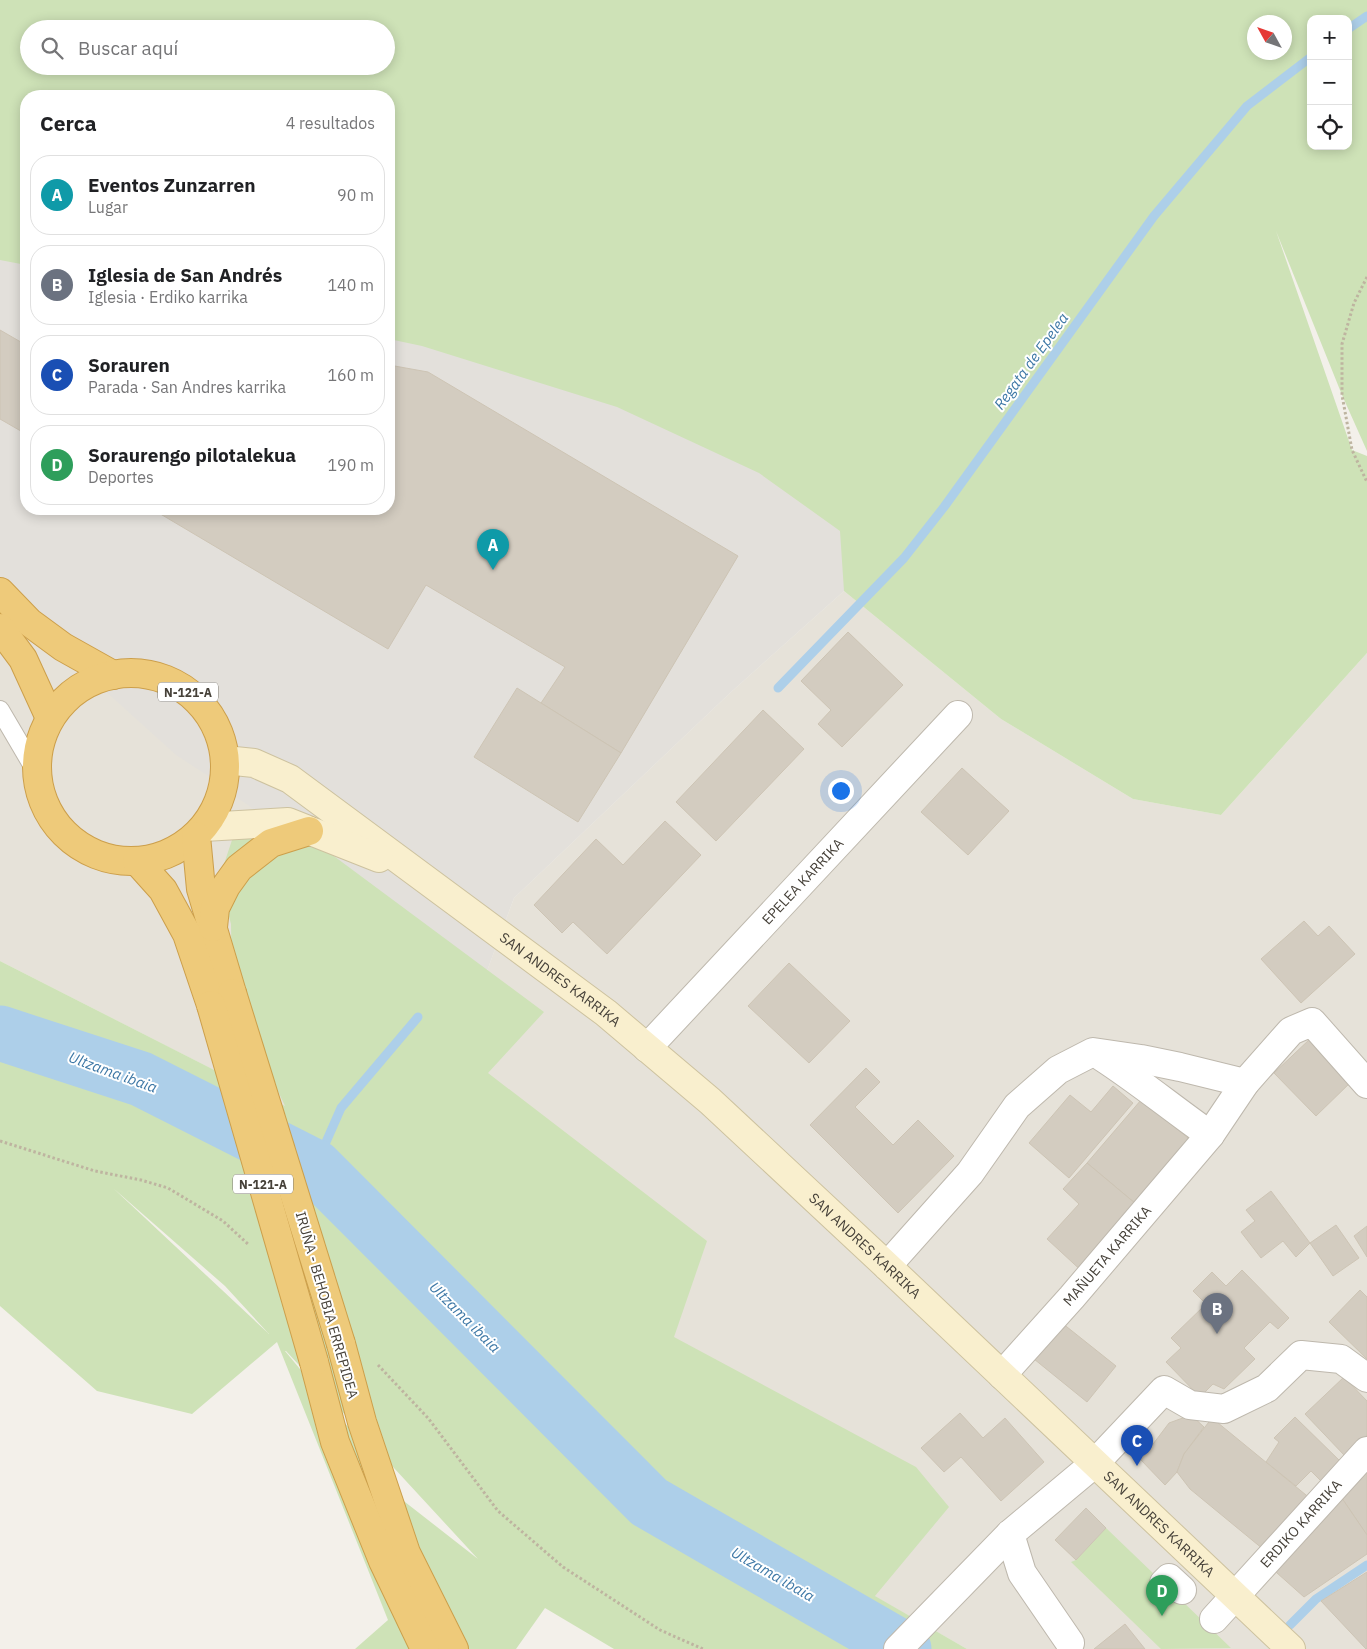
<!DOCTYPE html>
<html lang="es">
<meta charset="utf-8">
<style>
body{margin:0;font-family:"IBM Plex Sans",sans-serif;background:#f6f6f6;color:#202124}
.controls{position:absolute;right:15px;top:15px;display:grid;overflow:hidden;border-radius:10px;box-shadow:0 2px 12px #0003}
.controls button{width:45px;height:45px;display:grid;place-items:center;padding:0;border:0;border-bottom:1px solid #e0e0e0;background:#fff;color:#202124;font:25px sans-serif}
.compass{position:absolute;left:1247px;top:15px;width:45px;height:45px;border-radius:50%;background:#fff;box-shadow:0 2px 12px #0003;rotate:310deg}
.you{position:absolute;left:840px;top:790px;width:18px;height:18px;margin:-12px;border:4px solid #fff;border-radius:50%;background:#1a73e8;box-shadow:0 0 0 8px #1a73e833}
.badge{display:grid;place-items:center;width:32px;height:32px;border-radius:50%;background:#e25032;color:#fff;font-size:16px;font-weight:700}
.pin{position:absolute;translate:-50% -41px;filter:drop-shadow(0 1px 2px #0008)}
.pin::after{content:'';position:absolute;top:26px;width:18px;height:15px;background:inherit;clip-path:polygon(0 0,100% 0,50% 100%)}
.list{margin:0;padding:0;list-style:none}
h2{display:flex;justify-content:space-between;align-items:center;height:65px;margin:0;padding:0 20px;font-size:21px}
h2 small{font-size:16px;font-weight:400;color:#757577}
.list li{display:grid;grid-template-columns:32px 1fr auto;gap:15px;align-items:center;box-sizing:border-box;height:80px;margin:0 10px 10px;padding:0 10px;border:1px solid #e0e0e0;border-radius:20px}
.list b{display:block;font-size:19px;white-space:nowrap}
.list p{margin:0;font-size:16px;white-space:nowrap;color:#757577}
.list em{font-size:16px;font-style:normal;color:#757577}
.icon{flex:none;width:28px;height:28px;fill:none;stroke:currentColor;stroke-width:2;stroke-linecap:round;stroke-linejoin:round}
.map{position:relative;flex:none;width:1367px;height:1649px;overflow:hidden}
.search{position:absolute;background:#fff;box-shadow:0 2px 12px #0003;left:20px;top:20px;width:375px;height:55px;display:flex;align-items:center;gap:12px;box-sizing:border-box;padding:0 18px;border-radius:28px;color:#757577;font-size:19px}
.panel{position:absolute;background:#fff;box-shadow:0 2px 12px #0003;left:20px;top:90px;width:375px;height:425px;border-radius:20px}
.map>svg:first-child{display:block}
</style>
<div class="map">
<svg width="1367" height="1649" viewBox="0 0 1367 1649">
<rect width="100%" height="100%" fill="#f3f0ea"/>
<polygon fill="#e6e2d9" points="844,591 1001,719 1133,799 1221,815 1367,653 1367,1649 967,1649 711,1503 308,1118 0,961 0,592 236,767 487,971 514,898 730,693"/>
<polygon fill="#e3e0db" points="26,172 26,509 389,509 389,227 907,520 844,591 730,693 514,898 487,971 229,792 219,783 176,755 29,622 0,592 0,180"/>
<g fill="#cee2b7" fill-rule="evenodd">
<path d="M0 0H1367V451L1342 395 1276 231 1352 450 1367 456V653L1221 815 1133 799 1001 719 844 591 840 531 759 473 617 407 422 346 389 339V96H26V265L0 260ZM1311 19H1348V146H1311ZM1254 22H1284V52H1254ZM29 29H386V66H29Z"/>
<path d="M288 822 544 1012 488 1073 707 1241 674 1337 916 1467 949 1507 875 1596 967 1649H614L545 1608 516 1649H355L388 1620 277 1342 192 1414 97 1391 0 1306V961L285 1106 232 993 231 924 219 879 234 834ZM113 1188 225 1286 269 1334ZM285 1351H286L478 1559 382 1484 354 1434Z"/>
<polygon points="1106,1528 1231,1648 1161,1649 1071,1562 1076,1560"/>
</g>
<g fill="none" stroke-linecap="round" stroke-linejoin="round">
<g stroke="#adcfe9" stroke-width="9">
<polyline points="1348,29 1367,16"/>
<polyline points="778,688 904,558 944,507 1154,216 1247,106 1311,57"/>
<polyline points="315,1167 341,1108 418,1017"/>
<polyline points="1290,1625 1316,1599 1367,1565"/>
</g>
<polyline stroke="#adcfe9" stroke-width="55" points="0,1033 141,1079 315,1167 649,1502 904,1649"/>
</g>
<g fill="#d3ccc0" stroke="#cdc4b4">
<polygon points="0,330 26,345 26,434 0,419"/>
<polygon points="389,365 428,372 738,556 621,753 541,703 565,667 426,585 388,649 152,509 389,509"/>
<polygon points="848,632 903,685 842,747 818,724 831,710 801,681"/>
<polygon points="517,688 621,753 578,822 474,757"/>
<polygon points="763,710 804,749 716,841 676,802"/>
<polygon points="962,768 1009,811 968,855 921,812"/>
<polygon points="665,821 701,855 607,954 573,922 562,933 534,905 596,839 623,865"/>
<polygon points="1304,921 1318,936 1329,926 1355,954 1301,1003 1261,959"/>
<polygon points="789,963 850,1021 809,1063 748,1006"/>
<polygon points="1311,1038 1352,1081 1316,1116 1274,1073"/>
<polygon points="866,1068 880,1082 855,1107 893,1145 918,1120 954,1156 898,1213 810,1125"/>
<polygon points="1113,1086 1133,1103 1069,1178 1029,1143 1070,1095 1091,1112"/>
<polygon points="1141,1100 1198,1146 1142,1209 1087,1163"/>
<polygon points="1087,1163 1142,1209 1086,1275 1047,1239 1079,1204 1063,1189"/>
<polygon points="1271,1191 1310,1243 1296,1257 1283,1241 1261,1258 1241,1232 1255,1221 1246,1210"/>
<polygon points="1336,1225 1359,1258 1333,1276 1310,1243"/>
<polygon points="1367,1226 1367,1257 1354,1236"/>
<polygon points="1242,1270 1289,1318 1278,1329 1270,1322 1244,1348 1255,1359 1224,1389 1213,1384 1200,1397 1166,1362 1181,1348 1171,1338 1206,1304 1193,1291 1212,1272 1226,1286"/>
<polygon points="1360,1290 1367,1297 1367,1359 1329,1322"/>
<polygon points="1062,1323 1116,1366 1087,1402 1034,1359"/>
<polygon points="1344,1377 1367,1401 1367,1435 1345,1456 1305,1414"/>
<polygon points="960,1413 983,1438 1005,1418 1044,1462 1001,1501 961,1457 944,1472 921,1448"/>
<polygon points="1191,1415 1204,1427 1184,1454 1177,1472 1165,1485 1141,1460 1169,1423"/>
<polygon points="1295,1417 1342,1463 1323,1483 1311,1471 1296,1486 1266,1462 1279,1442 1274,1438"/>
<polygon points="1212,1418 1317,1504 1269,1554 1190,1489 1177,1472 1184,1454"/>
<polygon points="1367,1464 1367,1535 1337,1491"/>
<polygon points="1337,1491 1367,1535 1367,1554 1304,1597 1268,1565"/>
<polygon points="1086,1508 1106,1528 1076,1560 1055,1540"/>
<polygon points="1367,1572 1367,1649 1366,1649 1321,1601"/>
<polygon points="1125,1624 1145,1649 1094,1649"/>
</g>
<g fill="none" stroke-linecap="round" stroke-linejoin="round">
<defs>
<polyline id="lane" points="0,710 37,773"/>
<g id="street">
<path id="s1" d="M647 1048 958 715"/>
<path d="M1102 1057C1139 1081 1173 1109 1210 1135"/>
<polyline points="887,1266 970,1173 1017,1106 1058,1070 1093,1052 1141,1059 1180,1067 1245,1083"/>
<path id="s2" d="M1002 1375 1072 1297 1210 1135 1245 1083 1291 1031 1312 1022 1367 1084"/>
<polyline points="1010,1534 1022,1573 1070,1643"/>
<polyline points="1164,1583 1169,1578 1182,1590"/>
<path id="s3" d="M1214 1619 1367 1451"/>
<polyline points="898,1649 1010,1534 1095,1463 1164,1390 1190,1405 1224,1409 1267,1388 1301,1355 1341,1359 1367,1378"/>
</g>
<g id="secondary">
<path id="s4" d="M225 760 254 763 290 779 606 1013 710 1101 887 1266 1291 1649"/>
<polyline points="204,827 288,822 379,858"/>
</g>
<g id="highway">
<polyline points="0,592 29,622 63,647 113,675"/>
<polyline points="0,628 23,659 50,718"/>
<circle cx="131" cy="767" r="94"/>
<polyline points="196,836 201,889 232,993"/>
<polyline points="137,861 163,890 187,934 211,1005"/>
<polyline points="213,927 215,908 226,886 239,868 271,843 309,831"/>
<polyline points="341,1344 362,1422 406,1553 454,1649"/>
<polyline points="314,1362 335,1442 383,1561 425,1649"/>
</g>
</defs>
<use href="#lane" stroke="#beb8ad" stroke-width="20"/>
<use href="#street" stroke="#beb8ad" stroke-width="30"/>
<use href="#secondary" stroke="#cdc29f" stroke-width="30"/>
<use href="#highway" stroke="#cc9f4b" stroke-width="30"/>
<g stroke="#beb4a0" stroke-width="3" stroke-dasharray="2.5 2.5" stroke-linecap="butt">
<polyline points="1367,277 1354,303 1342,344 1342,395 1352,450 1367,482"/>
<polyline points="0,1141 95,1171 141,1180 168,1188 223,1221 249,1245"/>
<polyline points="378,1365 428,1418 498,1511 563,1567 660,1630 703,1649"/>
</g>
<use href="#lane" stroke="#fff" stroke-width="18"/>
<use href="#street" stroke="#fff" stroke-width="28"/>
<use href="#secondary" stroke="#f9efce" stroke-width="28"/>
<use href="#highway" stroke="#eeca7a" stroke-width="28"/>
<defs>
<g id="highway-bridge">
<polyline points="232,993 341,1344"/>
<polyline points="211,1005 314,1362"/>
</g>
</defs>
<use href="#highway-bridge" stroke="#cc9f4b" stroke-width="30" stroke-linecap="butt"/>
<use href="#highway-bridge" stroke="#eeca7a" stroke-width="28"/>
</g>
<g text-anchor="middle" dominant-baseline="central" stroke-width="4" stroke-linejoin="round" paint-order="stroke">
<g fill="#fff" stroke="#7e7a74" stroke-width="1">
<rect x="158" y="682.5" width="60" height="19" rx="4"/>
<rect x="233" y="1174.5" width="60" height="19" rx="4"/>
</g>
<g font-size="12" font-weight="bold" fill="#464139">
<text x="188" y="692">N-121-A</text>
<text x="263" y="1184">N-121-A</text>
</g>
<g font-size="14" fill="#464139" stroke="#fff">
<text stroke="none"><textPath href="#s1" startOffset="228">EPELEA KARRIKA</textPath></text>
<text stroke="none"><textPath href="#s4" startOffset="405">SAN ANDRES KARRIKA</textPath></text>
<text stroke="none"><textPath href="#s4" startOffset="810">SAN ANDRES KARRIKA</textPath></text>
<text stroke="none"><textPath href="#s2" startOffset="159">MAÑUETA KARRIKA</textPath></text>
<text transform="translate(327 1305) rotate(74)">IRUÑA - BEHOBIA ERREPIDEA</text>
<text stroke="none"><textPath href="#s4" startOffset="1215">SAN ANDRES KARRIKA</textPath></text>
<text stroke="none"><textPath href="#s3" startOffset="129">ERDIKO KARRIKA</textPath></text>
</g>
<g font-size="15" font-style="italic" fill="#3e78a6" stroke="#fff">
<text transform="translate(1031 361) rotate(-54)">Regata de Epelea</text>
<text transform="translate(113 1072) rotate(20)">Ultzama ibaia</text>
<text transform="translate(465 1317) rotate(45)">Ultzama ibaia</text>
<text transform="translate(773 1574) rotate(30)">Ultzama ibaia</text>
</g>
</g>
</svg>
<div class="controls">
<button>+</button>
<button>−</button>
<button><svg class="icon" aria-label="locate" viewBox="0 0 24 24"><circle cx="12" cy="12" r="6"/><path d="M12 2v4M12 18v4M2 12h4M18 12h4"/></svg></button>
</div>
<svg class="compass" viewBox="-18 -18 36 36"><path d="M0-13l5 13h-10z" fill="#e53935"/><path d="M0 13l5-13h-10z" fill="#757577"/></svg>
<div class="you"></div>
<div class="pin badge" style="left:493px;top:570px;background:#0f9aa8">A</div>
<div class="pin badge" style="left:1217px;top:1334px;background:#6b7280">B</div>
<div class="pin badge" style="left:1137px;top:1466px;background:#1a4fb4">C</div>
<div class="pin badge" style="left:1162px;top:1616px;background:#2e9e5b">D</div>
<div class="search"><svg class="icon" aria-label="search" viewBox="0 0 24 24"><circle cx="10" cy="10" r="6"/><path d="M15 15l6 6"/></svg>Buscar aquí</div>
<section class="panel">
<h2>Cerca<small>4 resultados</small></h2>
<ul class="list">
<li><span class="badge" style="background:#0f9aa8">A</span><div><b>Eventos Zunzarren</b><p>Lugar</p></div><em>90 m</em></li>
<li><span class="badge" style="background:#6b7280">B</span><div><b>Iglesia de San Andrés</b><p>Iglesia · Erdiko karrika</p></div><em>140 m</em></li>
<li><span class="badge" style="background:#1a4fb4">C</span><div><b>Sorauren</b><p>Parada · San Andres karrika</p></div><em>160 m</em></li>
<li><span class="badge" style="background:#2e9e5b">D</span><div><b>Soraurengo pilotalekua</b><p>Deportes</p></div><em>190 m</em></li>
</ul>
</section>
</div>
